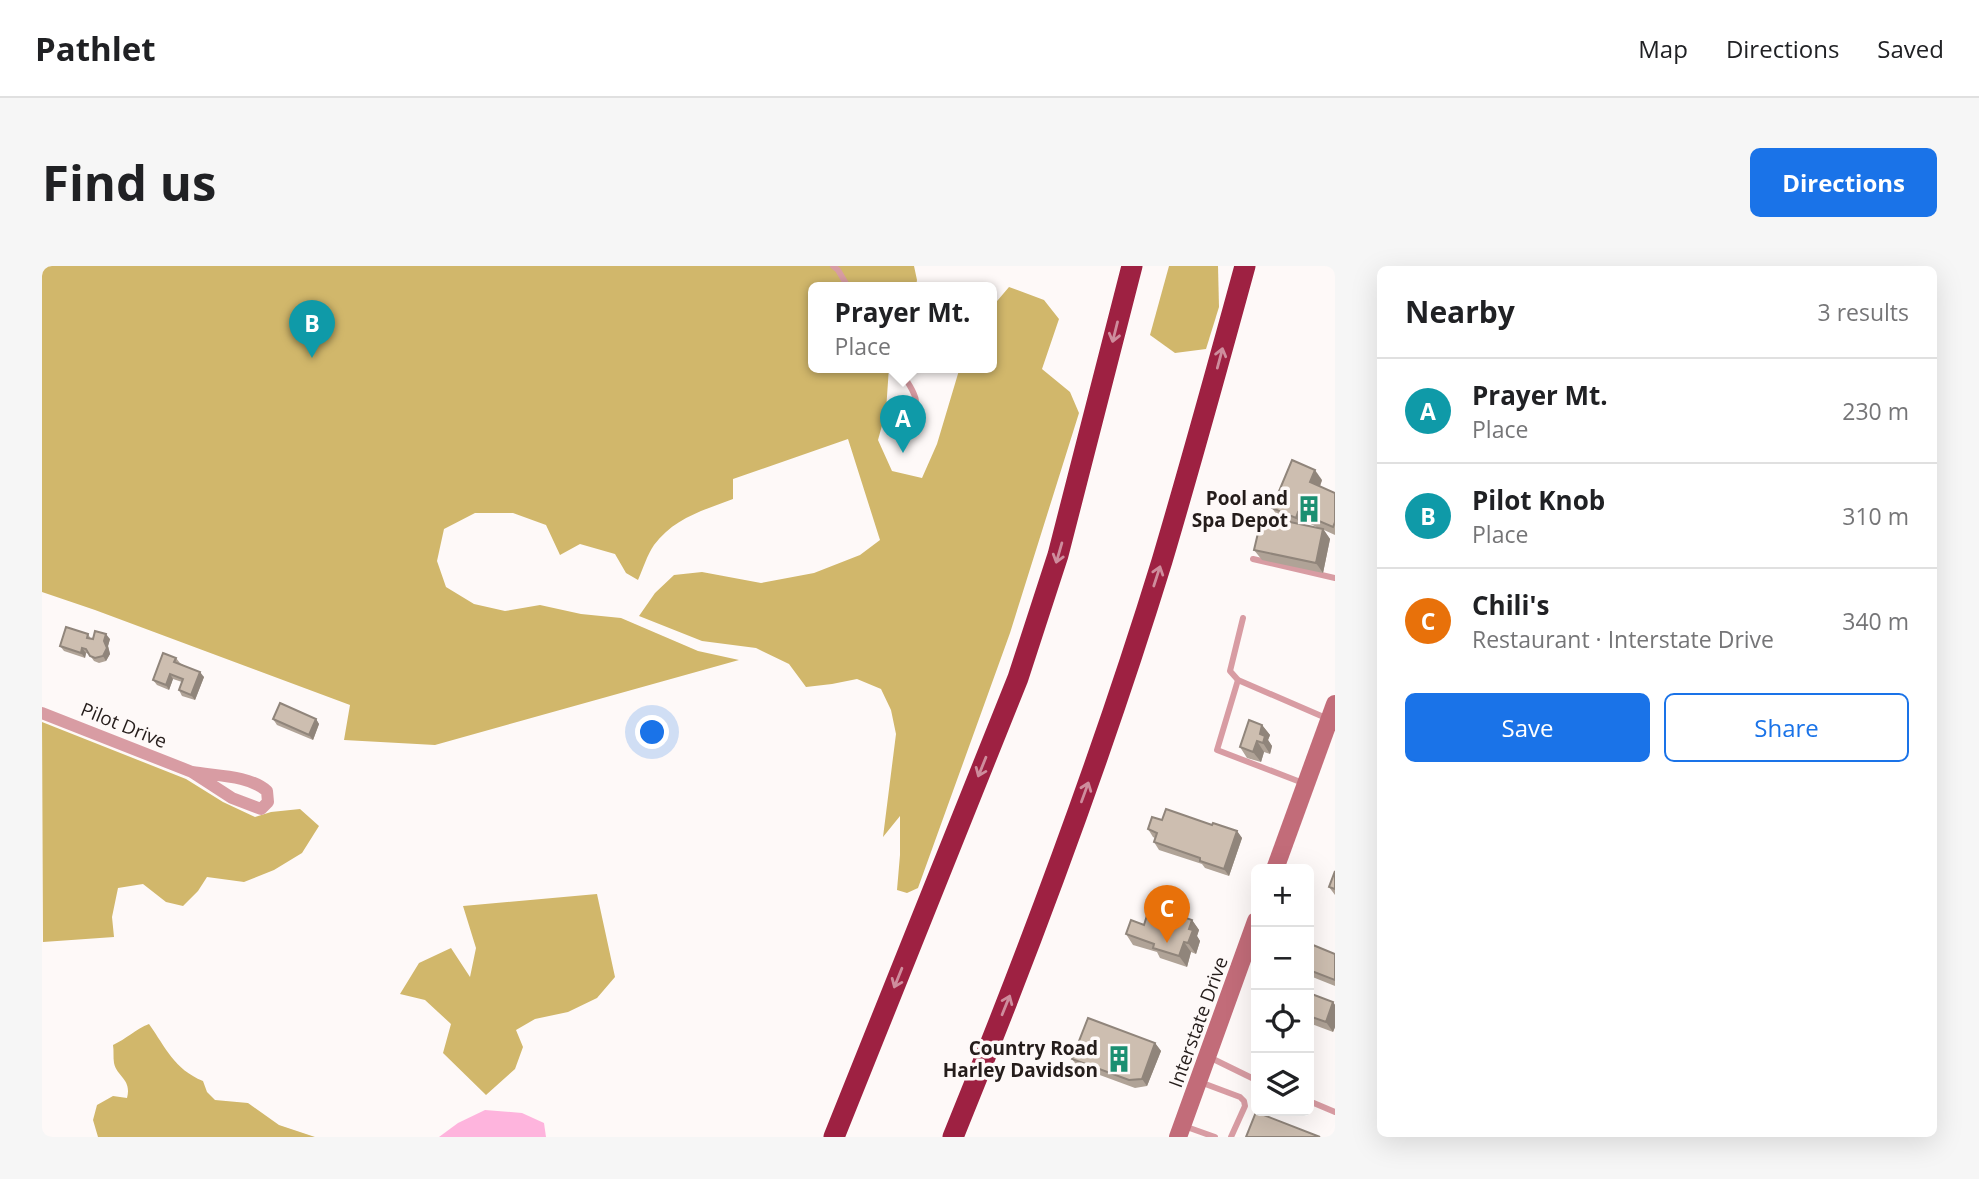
<!DOCTYPE html>
<meta charset="utf-8">
<style>
body{margin:0;font-family:"Open Sans",sans-serif;background:#f6f6f6;color:#202124}
.controls{position:absolute;right:21px;bottom:21px;display:grid;overflow:hidden;border-radius:10px;box-shadow:0 7px 28px #0002}
.controls button{width:63px;height:63px;display:grid;place-items:center;padding:0;border:0;border-bottom:2px solid #e0e0e0;background:#fff;color:#202124;font:35px sans-serif}
.you{position:absolute;left:611px;top:467px;width:24px;height:24px;margin:-18px;border:5px solid #fff;border-radius:50%;background:#1a73e8;box-shadow:0 0 0 10px #1a73e833}
.badge{display:grid;place-items:center;width:46px;height:46px;border-radius:50%;background:#1a73e8;color:#fff;font-size:23px;font-weight:700}
.pin{position:absolute;translate:-50% -58px;filter:drop-shadow(0 2px 4px #0008)}
.pin::after{content:'';position:absolute;top:37px;width:24px;height:21px;background:inherit;clip-path:polygon(0 0,100% 0,50% 100%)}
.popup{position:absolute;left:766px;top:16px;width:189px;height:91px;box-sizing:border-box;display:grid;place-content:center;border-radius:10px;background:#fff;filter:drop-shadow(0 2px 5px #0005);font-size:23px;white-space:nowrap;color:#757577}
.popup b{font-size:26px;color:#202124}
.popup::after{content:'';position:absolute;left:50%;top:100%;margin-left:-14px;border:14px solid transparent;border-top-color:#fff}
.list{margin:0;padding:0;list-style:none}
h2{display:flex;justify-content:space-between;align-items:center;height:91px;margin:0;padding:0 28px;font-size:30px}
h2 small{font-size:23px;font-weight:400;color:#757577}
.list li{display:grid;grid-template-columns:46px 1fr auto;gap:21px;align-items:center;box-sizing:border-box;height:105px;padding:0 28px;border-top:2px solid #e0e0e0}
.list b{display:block;font-size:26px;white-space:nowrap}
.list p{margin:0;font-size:23px;white-space:nowrap;color:#757577}
.list em{font-size:23px;font-style:normal;color:#757577}
.actions{display:flex;gap:14px;padding:21px 28px}
.actions a{flex:1;padding:16px 0;border:2px solid #1a73e8;border-radius:10px;text-align:center;font-size:24px;color:#1a73e8}
.actions .main{background:#1a73e8;color:#fff}
.icon{flex:none;width:38px;height:38px;fill:none;stroke:currentColor;stroke-width:2;stroke-linecap:round;stroke-linejoin:round}
.map{position:relative;flex:none;width:1293px;height:871px;overflow:hidden;border-radius:10px}
header{display:flex;align-items:center;gap:42px;box-sizing:border-box;height:98px;padding:0 35px;background:#fff;border-bottom:2px solid #e0e0e0}
header strong{font-size:33px}
nav{display:flex;gap:38px;margin-inline-start:auto;font-size:24px}
.intro{display:flex;align-items:center;justify-content:space-between;box-sizing:border-box;height:168px;padding:0 42px}
h1{margin:0;font-size:49px}
.button{padding:18px 32px;border-radius:10px;background:#1a73e8;color:#fff;font-size:24px;font-weight:700}
main{display:flex;gap:42px;padding:0 42px}
aside{flex:1;background:#fff;border-radius:10px;box-shadow:0 7px 28px #0002}
.map>svg:first-child{display:block}
</style>
<header>
<strong>Pathlet</strong>
<nav><a>Map</a><a>Directions</a><a>Saved</a></nav>
</header>
<div class="intro"><h1>Find us</h1><a class="button">Directions</a></div>
<main>
<div class="map">
<svg width="1293" height="871" viewBox="0 0 1293 871">
<rect width="100%" height="100%" fill="#fef9f8"/>
<g fill="#d1b76b">
<path d="M0 0H872L875 14 874 21H772V101H847L844 145 836 174 850 205 880 212 895 178 918 101H950V41L967 21 1002 34 1017 53 1000 103 1028 126 1037 147 968 367 876 622 865 627 855 624 858 589V550L841 571 854 468 849 444 839 423 815 413 790 418 764 421 747 398 714 382 660 375 597 350 613 327 632 309 660 306 719 317 772 307 818 289 838 274 806 173 691 213V233C662 244 632 252 612 279 605 289 601 303 596 314L584 307 573 288 538 278 518 289 504 259 471 247H433L402 263 395 295 404 321 432 338 463 345 498 339 539 348 579 352 656 385 697 394 393 479 302 474 308 439 53 344 0 326Z"/>
<polygon points="1127,0 1176,0 1177,41 1164,83 1133,87 1108,69"/>
<polygon points="0,456 144,513 181,536 213,551 229,546 258,543 277,560 260,587 232,604 202,616 165,611 156,625 141,640 124,636 101,618 76,622 70,651 72,671 1,676"/>
<polygon points="555,628 573,711 555,732 526,746 493,753 474,764 481,781 473,803 444,829 401,787 409,758 383,734 358,728 377,697 409,682 428,711 434,682 421,640"/>
<path d="M107 758C124 782 132 803 161 815L165 826 173 834 206 837 237 859 273 871H56L51 854 55 839 71 830 85 832C90 813 75 811 72 797 71 791 72 785 71 779 84 773 94 763 107 758Z"/>
</g>
<polygon fill="#feb4dd" points="443,844 480,847 502,857 504,871 397,871 416,857"/>
<g fill="none" stroke-linecap="round" stroke-linejoin="round">
<g stroke="#d89ca3" stroke-width="6">
<polyline points="791,0 796,4 806,21"/>
<path d="M855 101C874 126 880 137 871 168"/>
<polyline points="1211,293 1293,312"/>
<polyline points="1201,352 1188,405 1196,414 1284,452"/>
<polyline points="1196,414 1175,484 1261,517"/>
<polyline points="1167,791 1214,814"/>
<polyline points="1158,816 1198,831 1202,835 1203,840 1189,871"/>
<polyline points="1267,835 1293,846"/>
<polyline points="1142,860 1173,871"/>
</g>
<path stroke="#d89ca3" stroke-width="12" d="M0 447 150 506 190 532 219 543 226 536 225 525C207 509 173 510 150 506"/>
<g stroke="#c26c79" stroke-width="18">
<polyline points="1233,603 1293,438"/>
<polyline points="1136,871 1214,655"/>
</g>
<g stroke="#9e2142" stroke-width="21">
<polyline points="792,871 976,412 1016,289 1090,0"/>
<path d="M911 871C988 682 1060 490 1120 295 1149 197 1176 99 1203 0"/>
</g>
</g>
<g fill="#b0a397" fill-rule="evenodd">
<path d="M1280 214 1278 221 1293 227V269L1282 264 1288 273 1281 307 1220 294 1212 284 1245 255 1237 252 1230 242ZM1264 256 1279 263 1263 259Z"/>
<polygon points="46,368 49,373 68,373 66,380 68,388 64,395 57,397 52,395 47,388 44,387 43,392 22,385 18,380"/>
<polygon points="134,392 138,397 162,411 153,434 140,430 137,424 140,416 131,413 127,424 115,419 111,414"/>
<polygon points="231,453 274,453 277,458 271,474 235,459"/>
<polygon points="1220,459 1228,469 1226,474 1230,480 1228,488 1222,486 1219,496 1205,492 1198,481"/>
<polygon points="1120,554 1170,559 1195,565 1200,572 1187,610 1163,602 1160,598 1117,584 1112,576 1113,572 1111,571 1106,563"/>
<polygon points="1293,605 1293,629 1287,621"/>
<polygon points="1150,654 1157,664 1155,670 1158,675 1154,688 1149,686 1145,701 1118,692 1115,686 1091,679 1084,668 1102,659"/>
<polygon points="1293,688 1293,720 1268,710 1267,708 1267,691"/>
<polygon points="1267,727 1291,736 1293,739 1293,761 1291,766 1267,757"/>
<polygon points="1113,777 1119,785 1105,820 1093,822 1036,801 1030,793"/>
</g>
<g fill="#90857b">
<polygon points="1273,204 1280,214 1275,227 1268,216"/>
<polygon points="1256,246 1264,256 1261,262 1254,252"/>
<polygon points="1281,263 1288,273 1281,307 1274,297"/>
<polygon points="64,368 68,373 66,380 68,388 64,395 61,390 62,375"/>
<polygon points="40,382 44,387 43,392 39,387"/>
<polygon points="158,406 162,411 153,434 149,429"/>
<polygon points="128,408 131,413 127,424 124,419"/>
<polygon points="274,453 277,458 271,474 267,469"/>
<polygon points="1220,459 1228,469 1226,474 1230,480 1228,488 1221,477 1218,468"/>
<polygon points="1215,475 1222,486 1219,496 1211,486"/>
<polygon points="1195,565 1200,572 1187,610 1182,603"/>
<polygon points="1150,654 1157,664 1155,670 1158,675 1154,688 1146,677 1147,663"/>
<polygon points="1142,676 1149,686 1145,701 1137,690"/>
<polygon points="1291,736 1293,739 1293,761 1291,766 1284,756"/>
<polygon points="1113,777 1119,785 1105,820 1100,813"/>
</g>
<g fill="#cdbeb0" stroke="#90857b" stroke-width="2">
<polygon points="1250,194 1273,204 1268,216 1293,227 1293,256 1291,261 1256,246 1254,252 1230,242"/>
<polygon points="1220,250 1281,263 1274,297 1212,284"/>
<polygon points="24,361 46,368 45,372 51,373 53,365 64,368 62,375 65,382 61,390 53,392 48,390 44,383 40,382 39,387 18,380"/>
<polygon points="121,387 134,392 132,396 158,406 149,429 137,424 141,413 128,408 124,419 111,414"/>
<polygon points="238,437 274,453 267,469 231,453"/>
<polygon points="1207,454 1220,459 1218,468 1223,470 1221,477 1215,475 1211,486 1198,481"/>
<polygon points="1124,543 1170,559 1171,557 1195,565 1182,603 1158,595 1158,592 1112,576 1115,567 1106,563 1110,551 1120,554"/>
<polygon points="1293,605 1293,623 1287,621"/>
<polygon points="1107,643 1125,649 1127,646 1150,654 1147,663 1151,664 1146,677 1142,676 1137,690 1111,682 1112,678 1084,668 1089,654 1102,659"/>
<polygon points="1271,679 1293,688 1293,714 1267,704 1267,691"/>
<polygon points="1267,727 1291,736 1284,756 1267,750"/>
<polygon points="1046,752 1113,777 1100,813 1087,814 1030,793"/>
<polygon points="1214,846 1278,871 1204,871"/>
</g>
<defs><path id="oneway-shaft" d="M-6 0H5M1.5-3L5.5 0L1.5 3" fill="none" stroke-width="1.6" stroke-linecap="round" stroke-linejoin="round" transform="scale(1.75)"/></defs>
<g stroke="#ce8d9d">
<use href="#oneway-shaft" transform="translate(1073 66) rotate(104)"/>
<use href="#oneway-shaft" transform="translate(1178 92) rotate(-75)"/>
<use href="#oneway-shaft" transform="translate(1017 287) rotate(106)"/>
<use href="#oneway-shaft" transform="translate(1115 310) rotate(-72)"/>
<use href="#oneway-shaft" transform="translate(940 501) rotate(112)"/>
<use href="#oneway-shaft" transform="translate(1043 526) rotate(-70)"/>
<use href="#oneway-shaft" transform="translate(856 712) rotate(112)"/>
<use href="#oneway-shaft" transform="translate(964 739) rotate(-68)"/>
</g>
<defs>
<symbol id="building-bare" viewBox="-9 -9 18 18"><path d="M-4-6H4V6H1V3H-1V6H-4ZM-2.5-4.3h1.7v1.8h-1.7ZM.8-4.3h1.7v1.8H.8ZM-2.5-1h1.7V.8h-1.7ZM.8-1h1.7V.8H.8Z" fill="#1b8f71" stroke="#fef9f8" stroke-width="2.5" paint-order="stroke"/></symbol>
</defs>
<g fill-rule="evenodd">
<use href="#building-bare" x="1248" y="224" width="38" height="38"/>
<use href="#building-bare" x="1058" y="774" width="38" height="38"/>
</g>
<g text-anchor="middle" dominant-baseline="central" stroke-width="7" stroke-linejoin="round" paint-order="stroke">
<g font-size="19" font-weight="bold" fill="#251d1b" stroke="#fef9f8" text-anchor="end">
<text x="1246" y="232">Pool and<tspan x="1246" dy="22">Spa Depot</tspan></text>
<text x="1056" y="782">Country Road<tspan x="1056" dy="22">Harley Davidson</tspan></text>
</g>
<g font-size="19" fill="#251d1b" stroke="#fef9f8">
<text transform="translate(82 459) rotate(22)">Pilot Drive</text>
<text transform="translate(1156 756) rotate(-70)">Interstate Drive</text>
</g>
</g>
</svg>
<div class="controls">
<button>+</button>
<button>−</button>
<button><svg class="icon" aria-label="locate" viewBox="0 0 24 24"><circle cx="12" cy="12" r="6"/><path d="M12 2v4M12 18v4M2 12h4M18 12h4"/></svg></button>
<button><svg class="icon" aria-label="layers" viewBox="0 0 24 24"><path d="M12 4l9 5-9 5-9-5zM3 14l9 5 9-5"/></svg></button>
</div>
<div class="you"></div>
<div class="pin badge" style="left:861px;top:187px;background:#0f9aa8">A</div>
<div class="popup"><b>Prayer Mt.</b>Place</div>
<div class="pin badge" style="left:270px;top:92px;background:#0f9aa8">B</div>
<div class="pin badge" style="left:1125px;top:677px;background:#e8710a">C</div>
</div>
<aside>
<h2>Nearby<small>3 results</small></h2>
<ul class="list">
<li><span class="badge" style="background:#0f9aa8">A</span><div><b>Prayer Mt.</b><p>Place</p></div><em>230 m</em></li>
<li><span class="badge" style="background:#0f9aa8">B</span><div><b>Pilot Knob</b><p>Place</p></div><em>310 m</em></li>
<li><span class="badge" style="background:#e8710a">C</span><div><b>Chili's</b><p>Restaurant · Interstate Drive</p></div><em>340 m</em></li>
</ul>
<div class="actions"><a class="main">Save</a><a>Share</a></div>
</aside>
</main>
